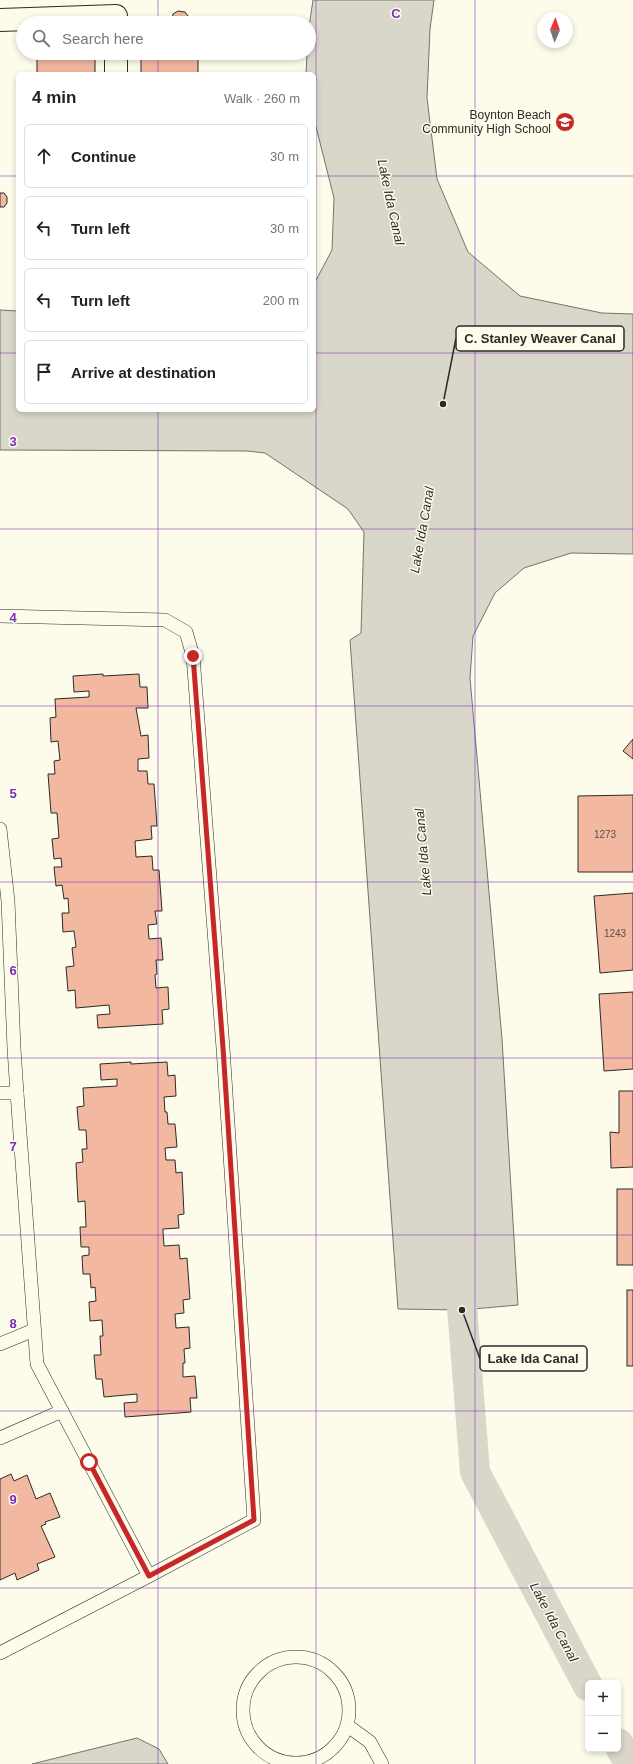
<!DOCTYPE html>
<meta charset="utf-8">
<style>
body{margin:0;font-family:Arial,sans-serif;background:#f6f6f6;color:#222}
.controls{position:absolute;right:12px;bottom:12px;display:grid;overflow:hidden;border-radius:6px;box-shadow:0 2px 6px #0003}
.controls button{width:36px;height:36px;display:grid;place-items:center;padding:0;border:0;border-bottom:1px solid #e0e0e0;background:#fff;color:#222;font:20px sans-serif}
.compass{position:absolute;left:537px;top:12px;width:36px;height:36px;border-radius:50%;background:#fff;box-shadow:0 2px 6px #0003;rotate:2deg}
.stop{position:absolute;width:12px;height:12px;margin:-9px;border:3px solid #c62828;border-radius:50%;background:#fff}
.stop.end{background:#c62828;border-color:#fff;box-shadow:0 1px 4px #0008}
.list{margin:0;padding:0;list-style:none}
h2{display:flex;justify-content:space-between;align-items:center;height:52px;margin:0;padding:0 16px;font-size:17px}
h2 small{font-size:13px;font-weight:400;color:#767676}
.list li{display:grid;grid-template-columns:26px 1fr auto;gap:12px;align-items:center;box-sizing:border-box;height:64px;margin:0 8px 8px;padding:0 8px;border:1px solid #e0e0e0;border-radius:6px}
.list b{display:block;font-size:15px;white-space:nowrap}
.list em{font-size:13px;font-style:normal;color:#767676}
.icon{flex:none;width:22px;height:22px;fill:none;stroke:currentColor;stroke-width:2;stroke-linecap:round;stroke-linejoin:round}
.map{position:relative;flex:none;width:633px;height:1764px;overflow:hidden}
.search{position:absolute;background:#fff;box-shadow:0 2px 6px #0003;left:16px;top:16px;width:300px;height:44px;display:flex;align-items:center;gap:10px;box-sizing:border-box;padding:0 14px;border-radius:22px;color:#767676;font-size:15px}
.panel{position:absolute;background:#fff;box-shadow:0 2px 6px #0003;left:16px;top:72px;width:300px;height:340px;border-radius:6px}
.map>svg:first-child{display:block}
</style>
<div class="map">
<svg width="633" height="1764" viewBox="0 0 633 1764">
<rect width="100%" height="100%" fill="#fdfbea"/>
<g fill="#d8d7c9" stroke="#74746e">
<polygon points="313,0 434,0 430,29 427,98 437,179 468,252 520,296 602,313 633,314 633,554 571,553 524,568 495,593 473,636 470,678 502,1039 518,1305 462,1310 398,1309 350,640 361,633 364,532 348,509 265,453 247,451 0,450 0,310 18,311 18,410 314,410 314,284 332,250 334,198 314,119 314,74 306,74 307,53 309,53 309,27"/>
<polygon points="137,1738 159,1749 168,1764 32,1764"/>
</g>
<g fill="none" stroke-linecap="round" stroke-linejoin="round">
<g stroke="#d8d7c9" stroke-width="30">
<polyline points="459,1269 475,1472 588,1686"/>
<polyline points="618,1743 629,1764"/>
</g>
</g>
<g fill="#f2b8a0" stroke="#2b2b2b">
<polygon points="178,11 185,12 188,16 186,23 174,23 172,20 173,14"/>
<rect x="37" y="55" width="58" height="19"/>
<polygon points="141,55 198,56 198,74 141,74"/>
<polygon points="0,193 4,193 7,197 7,203 4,207 0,207"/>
<polygon points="103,674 103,676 139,674 140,687 147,687 148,708 136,708 141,736 148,735 149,758 138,759 138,771 147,771 148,784 154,784 157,826 151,826 152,839 135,841 136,857 152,856 153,870 159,870 162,911 155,911 157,924 148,925 149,939 161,938 163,960 156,960 157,974 155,975 156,988 168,987 169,1009 162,1010 163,1024 98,1028 97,1015 110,1014 109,1005 76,1008 75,990 68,991 66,967 74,966 72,948 76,947 74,931 63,932 62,913 69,913 68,898 64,899 62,885 56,886 54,867 62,867 61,858 54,859 52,839 59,838 57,813 51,813 48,774 55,774 54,761 60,760 58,741 51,742 50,718 56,717 55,699 89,697 89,691 74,692 73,676"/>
<polygon points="633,739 633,759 623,751"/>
<polygon points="633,795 633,872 578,872 578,796"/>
<polygon points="633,893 633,970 600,973 594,896"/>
<polygon points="633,992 633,1069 604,1071 599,994"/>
<polygon points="131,1062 131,1064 167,1062 168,1076 175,1075 176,1096 164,1097 165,1112 167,1112 168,1124 175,1124 177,1147 165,1148 166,1160 175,1160 176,1173 182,1172 184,1214 178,1215 179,1228 163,1229 163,1231 164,1246 179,1245 180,1259 187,1258 190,1299 183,1300 184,1313 175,1314 176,1328 189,1327 190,1348 184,1349 185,1363 183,1363 183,1377 195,1376 197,1398 190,1398 191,1412 125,1417 124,1403 137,1402 137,1394 104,1397 102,1379 96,1379 94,1355 101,1355 100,1336 103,1336 102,1320 90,1321 89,1302 96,1301 95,1287 91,1288 90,1274 83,1274 82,1256 89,1255 89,1247 81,1247 80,1227 86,1227 85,1201 78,1202 76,1163 83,1162 82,1149 87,1149 86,1130 79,1130 77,1107 84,1106 83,1088 117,1086 117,1079 101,1080 100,1064"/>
<polygon points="619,1091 633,1091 633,1167 611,1168 610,1132 619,1133"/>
<rect x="617" y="1189" width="16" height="76"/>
<rect x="627" y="1290" width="6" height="76"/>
<polygon points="11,1474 14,1481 27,1475 36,1499 50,1493 60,1517 45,1522 46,1524 41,1526 55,1557 37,1564 39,1570 17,1580 15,1573 0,1580 0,1479"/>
</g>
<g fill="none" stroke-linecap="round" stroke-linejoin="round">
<defs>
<g id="lane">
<polyline points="0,616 165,620 186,632 193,656 223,1048 254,1520 149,1576 0,1653"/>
<polyline points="0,829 8,901 14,1049 17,1093"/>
<polyline points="0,1093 17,1093 37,1364 149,1576"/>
<polyline points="0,1344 34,1330"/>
<polyline points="0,1438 62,1411"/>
<circle cx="296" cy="1710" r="53"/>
<polyline points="348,1726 370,1742 382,1764"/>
</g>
<g id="street">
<polyline points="0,20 116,16"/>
<polyline points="116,53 116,74"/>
</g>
</defs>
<use href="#lane" stroke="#2b2b2b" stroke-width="14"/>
<use href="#street" stroke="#2b2b2b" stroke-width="24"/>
<use href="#lane" stroke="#fdfbea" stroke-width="13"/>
<use href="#street" stroke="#fdfbea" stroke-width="22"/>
</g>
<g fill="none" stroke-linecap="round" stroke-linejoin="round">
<polyline stroke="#c62828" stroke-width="5" points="89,1462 149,1576 254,1520 223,1048 193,656"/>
</g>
<path fill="none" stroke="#7b2cbf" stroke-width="1" stroke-opacity="0.55" d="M158 0V23M316 0V1764M475 0V1764M158 53V74M0 176H18M314 176H633M0 353H18M314 353H633M158 410V1764M0 529H633M0 706H633M0 882H633M0 1058H633M0 1235H633M0 1411H633M0 1588H633"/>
<defs>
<symbol id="school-disc" viewBox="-11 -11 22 22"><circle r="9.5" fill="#c62828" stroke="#fdfbea"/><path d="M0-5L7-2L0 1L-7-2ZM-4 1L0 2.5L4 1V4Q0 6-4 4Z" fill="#fff"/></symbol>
</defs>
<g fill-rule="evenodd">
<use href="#school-disc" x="554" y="111" width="22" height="22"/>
</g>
<g text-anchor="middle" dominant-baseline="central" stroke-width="3" stroke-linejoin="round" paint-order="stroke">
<g font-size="10" fill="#5d4e48">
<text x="605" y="834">1273</text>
<text x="615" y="933">1243</text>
</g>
<g font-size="12" fill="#2b2b2b" stroke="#fdfbea" text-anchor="end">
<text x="551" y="115">Boynton Beach<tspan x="551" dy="14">Community High School</tspan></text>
</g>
<g font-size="13" font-style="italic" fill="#2b2b2b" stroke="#fdfbea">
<text transform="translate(391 202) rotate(78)">Lake Ida Canal</text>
<text transform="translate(422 530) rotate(-80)">Lake Ida Canal</text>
<text transform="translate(423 852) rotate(-95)">Lake Ida Canal</text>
<text transform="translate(554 1622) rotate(62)">Lake Ida Canal</text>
</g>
</g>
<g font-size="13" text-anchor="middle" font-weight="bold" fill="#7b2cbf" stroke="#fdfbea" stroke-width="3" stroke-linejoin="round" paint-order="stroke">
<text x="396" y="18">C</text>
<text x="13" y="446">3</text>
<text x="13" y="622">4</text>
<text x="13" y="798">5</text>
<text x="13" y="975">6</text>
<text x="13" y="1151">7</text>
<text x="13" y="1328">8</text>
<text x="13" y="1504">9</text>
</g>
<path fill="none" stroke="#2b2b2b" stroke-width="1.5" d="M443 404L456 338M462 1310L480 1359"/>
<g fill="#2b2b2b" stroke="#fdfbea" stroke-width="1.5">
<circle cx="443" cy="404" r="4"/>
<circle cx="462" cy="1310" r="4"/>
</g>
<g fill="#fdfbea" stroke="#2b2b2b" stroke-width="1.5">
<rect x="456" y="326" width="168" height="25" rx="4"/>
<rect x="480" y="1346" width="107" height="25" rx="4"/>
</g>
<g font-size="13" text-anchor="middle" font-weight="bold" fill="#2b2b2b">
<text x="540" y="343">C. Stanley Weaver Canal</text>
<text x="533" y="1363">Lake Ida Canal</text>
</g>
</svg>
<div class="controls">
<button>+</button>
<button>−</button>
</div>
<svg class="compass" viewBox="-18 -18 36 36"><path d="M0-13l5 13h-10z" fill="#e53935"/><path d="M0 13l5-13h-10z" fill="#767676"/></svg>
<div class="stop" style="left:89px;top:1462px"></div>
<div class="stop end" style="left:193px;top:656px"></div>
<div class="search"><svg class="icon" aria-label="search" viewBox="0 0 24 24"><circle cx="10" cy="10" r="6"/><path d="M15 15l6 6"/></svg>Search here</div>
<section class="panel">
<h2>4 min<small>Walk · 260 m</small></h2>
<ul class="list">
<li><svg class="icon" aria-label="ahead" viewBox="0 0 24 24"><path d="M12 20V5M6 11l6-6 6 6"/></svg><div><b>Continue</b></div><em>30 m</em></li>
<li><svg class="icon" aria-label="left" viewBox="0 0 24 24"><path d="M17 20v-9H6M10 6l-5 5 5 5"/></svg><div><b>Turn left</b></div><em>30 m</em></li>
<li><svg class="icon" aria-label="left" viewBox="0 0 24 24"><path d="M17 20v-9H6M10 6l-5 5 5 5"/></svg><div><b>Turn left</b></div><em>200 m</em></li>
<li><svg class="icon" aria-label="arrive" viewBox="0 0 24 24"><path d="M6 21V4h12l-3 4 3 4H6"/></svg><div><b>Arrive at destination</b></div></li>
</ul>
</section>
</div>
